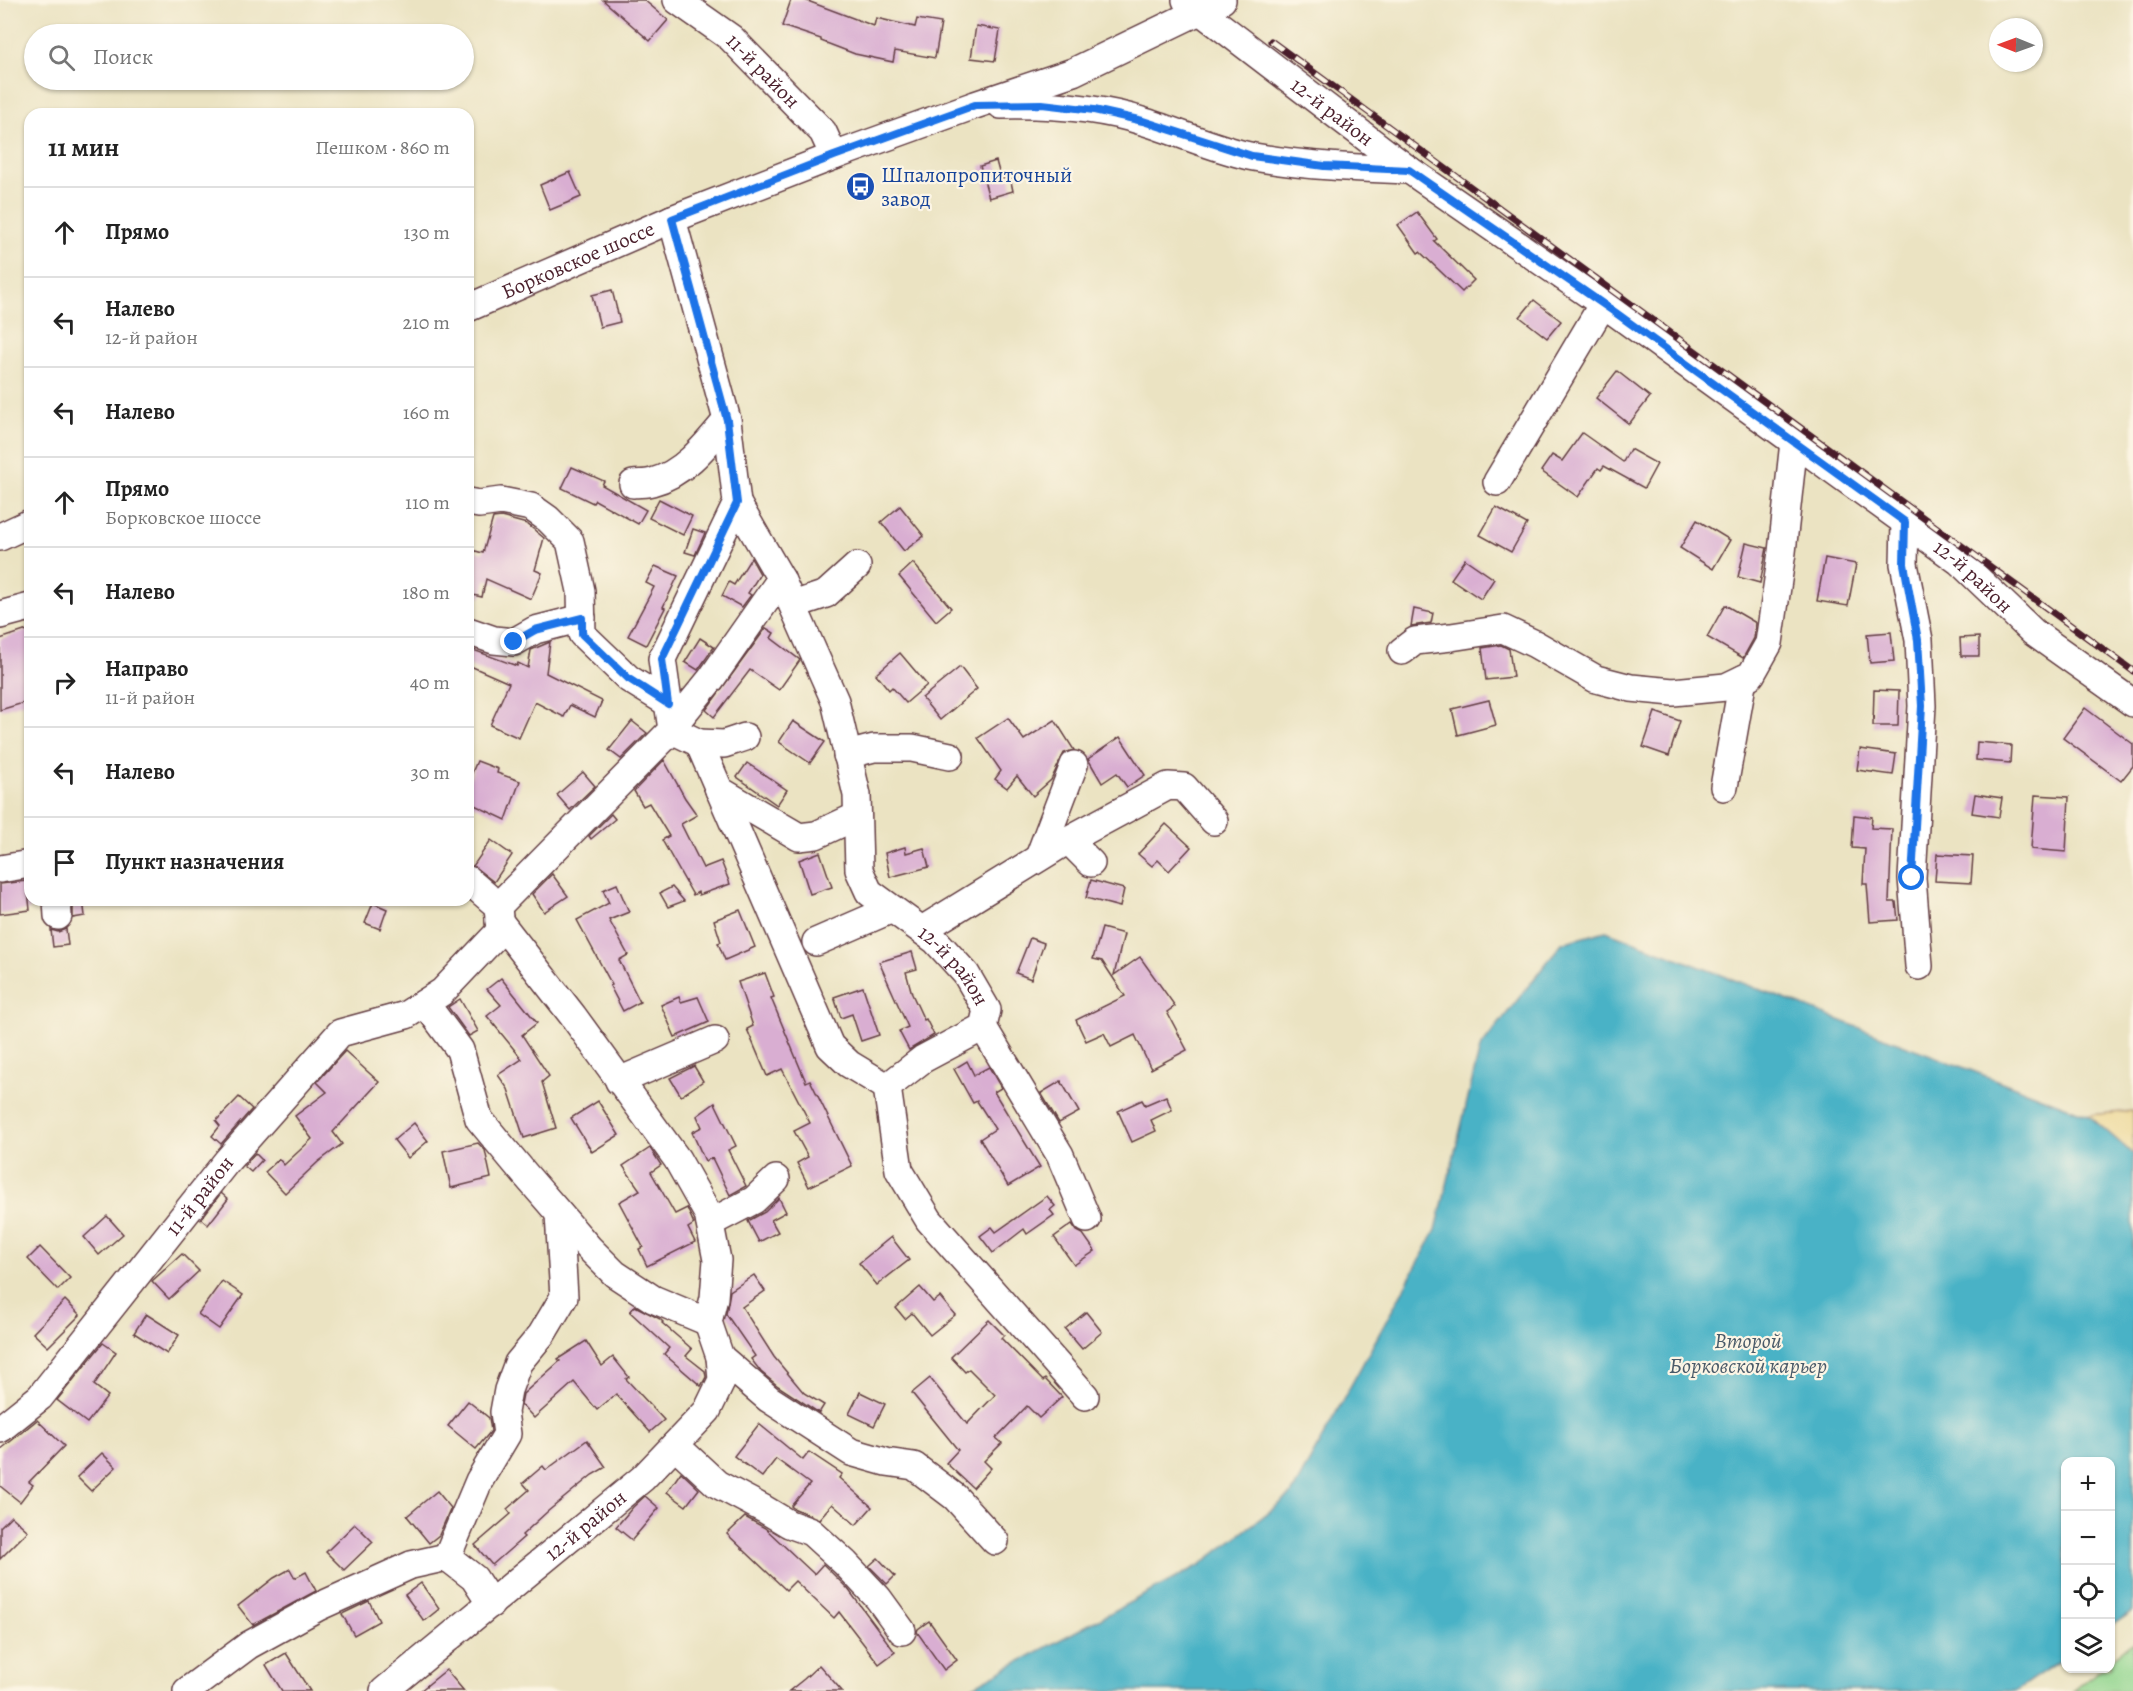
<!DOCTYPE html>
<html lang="ru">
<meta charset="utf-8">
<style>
body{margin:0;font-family:Alegreya,serif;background:#f6f6f6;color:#222}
.controls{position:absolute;right:18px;bottom:18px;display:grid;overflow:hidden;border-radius:12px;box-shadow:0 2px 4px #0004}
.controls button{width:54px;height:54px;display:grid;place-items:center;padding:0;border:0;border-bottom:2px solid #e0e0e0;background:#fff;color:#222;font:30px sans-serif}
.compass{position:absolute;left:1989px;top:18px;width:54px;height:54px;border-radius:50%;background:#fff;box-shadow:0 2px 4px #0004;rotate:271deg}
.stop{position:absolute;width:18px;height:18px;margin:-14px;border:4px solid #1a73e8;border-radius:50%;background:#fff}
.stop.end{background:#1a73e8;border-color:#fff;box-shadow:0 2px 6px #0008}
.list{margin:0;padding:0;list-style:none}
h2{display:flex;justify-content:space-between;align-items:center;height:78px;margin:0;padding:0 24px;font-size:26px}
h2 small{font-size:20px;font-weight:400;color:#767676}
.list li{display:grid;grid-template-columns:39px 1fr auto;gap:18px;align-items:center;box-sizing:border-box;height:90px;padding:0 24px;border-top:2px solid #e0e0e0}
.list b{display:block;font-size:22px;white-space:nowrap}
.list p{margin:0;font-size:20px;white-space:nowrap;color:#767676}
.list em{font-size:20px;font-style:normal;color:#767676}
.icon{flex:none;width:33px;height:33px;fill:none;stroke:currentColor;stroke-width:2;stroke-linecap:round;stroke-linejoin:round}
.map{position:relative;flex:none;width:2133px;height:1691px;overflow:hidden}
.search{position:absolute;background:#fff;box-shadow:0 2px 4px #0004;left:24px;top:24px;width:450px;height:66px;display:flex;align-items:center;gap:15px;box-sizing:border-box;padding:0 21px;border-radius:33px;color:#767676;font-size:22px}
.panel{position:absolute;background:#fff;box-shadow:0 2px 4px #0004;left:24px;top:108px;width:450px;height:798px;border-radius:18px}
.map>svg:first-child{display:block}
</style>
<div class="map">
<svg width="2133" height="1691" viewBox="0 0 2133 1691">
<rect width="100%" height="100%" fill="#fcf5e5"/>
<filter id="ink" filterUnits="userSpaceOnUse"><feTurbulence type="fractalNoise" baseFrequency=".0167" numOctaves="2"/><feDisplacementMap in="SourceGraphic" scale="12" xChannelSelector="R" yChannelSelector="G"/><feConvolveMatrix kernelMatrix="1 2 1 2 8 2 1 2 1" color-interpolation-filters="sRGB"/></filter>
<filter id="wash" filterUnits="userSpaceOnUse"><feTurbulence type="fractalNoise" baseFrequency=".008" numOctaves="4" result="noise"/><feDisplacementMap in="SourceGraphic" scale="24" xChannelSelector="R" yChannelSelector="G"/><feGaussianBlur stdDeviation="1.35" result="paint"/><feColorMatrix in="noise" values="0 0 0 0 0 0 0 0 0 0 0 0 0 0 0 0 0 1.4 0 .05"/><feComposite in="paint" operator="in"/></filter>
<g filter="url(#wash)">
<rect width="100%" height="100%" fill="#ebe3c2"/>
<polygon fill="#91d58e" stroke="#6e7a5c" stroke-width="1.5" points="2133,1642 2133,1691 2073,1691 2101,1669 2110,1668 2111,1660"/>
<polygon fill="#eeda9e" stroke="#9c7c64" stroke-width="1.5" points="2133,1111 2133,1154 2088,1115"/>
<polygon fill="#48b2c6" stroke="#496878" stroke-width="1.5" points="1606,931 2088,1115 2133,1154 2133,1611 2111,1626 2110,1462 2066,1462 2065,1657 2015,1691 964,1691 1200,1565 1291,1495 1436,1230 1480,1048 1562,943"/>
<g id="blocks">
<g fill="#d9aed2">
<polygon points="603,0 644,0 668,20 650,41"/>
<polygon points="791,0 805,0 874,26 876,18 915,27 917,19 941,23 935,58 895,51 893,62 855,54 821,41 821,39 782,26"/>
<polygon points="976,26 1000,30 995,61 971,58"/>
<polygon points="996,161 1001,179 1010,177 1013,191 989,198 980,166"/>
<polygon points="570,172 581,197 550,210 540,185"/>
<polygon points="1417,212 1437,239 1434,241 1474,280 1462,292 1420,252 1418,253 1398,225"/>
<polygon points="612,290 620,322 600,327 592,295"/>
<polygon points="1534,300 1561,321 1547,338 1520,317"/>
<polygon points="1617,371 1650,397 1629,424 1596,398"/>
<polygon points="1582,433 1623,462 1630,449 1657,464 1644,488 1604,466 1601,470 1598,468 1578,497 1541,471 1552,455 1562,461"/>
<polygon points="572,467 604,481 602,485 646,510 638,524 595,500 593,503 562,488"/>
<polygon points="659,499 692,516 683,535 649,518"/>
<polygon points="900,506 924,536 904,551 881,522"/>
<polygon points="1496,507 1527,524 1511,552 1480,535"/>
<polygon points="501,517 527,524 544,538 535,570 542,573 531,599 486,579 482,597 468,594 468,549 483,553 493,518"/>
<polygon points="1697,520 1730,540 1713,569 1680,548"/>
<polygon points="693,529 705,533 695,555 685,552"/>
<polygon points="1746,543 1767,548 1760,583 1738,577"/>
<polygon points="751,558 760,574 748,593 751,595 742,607 722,596 729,582 734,585"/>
<polygon points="1825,558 1856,564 1848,606 1817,601"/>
<polygon points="1465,559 1494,579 1481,599 1451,579"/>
<polygon points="913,563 951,608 936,621 899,576"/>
<polygon points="655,566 678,576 663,607 665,608 646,645 628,636 654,587 646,583"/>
<polygon points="1725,605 1756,623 1754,638 1743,658 1707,637"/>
<polygon points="1414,609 1433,613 1431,623 1411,626"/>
<polygon points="766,628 774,633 771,638 800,660 779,690 750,670 714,717 706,710"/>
<polygon points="30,629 30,701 0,710 0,639"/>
<polygon points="1891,632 1894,661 1870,663 1867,634"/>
<polygon points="1979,637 1979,656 1961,656 1960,638"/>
<polygon points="700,638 714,647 698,670 685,662"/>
<polygon points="550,642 546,673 602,701 595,717 570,705 564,717 535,702 519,738 490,725 509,683 468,665 468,648 517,666 518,663 528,668 531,650"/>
<polygon points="1501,645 1509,649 1513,677 1486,680 1482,648"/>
<polygon points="900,653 927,685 906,703 892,687 889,690 876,674"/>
<polygon points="960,667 977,689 940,720 922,698"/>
<polygon points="1874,690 1899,691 1898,726 1873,726"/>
<polygon points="1489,700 1496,725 1458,735 1452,709"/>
<polygon points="2085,708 2133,744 2133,766 2121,781 2063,738"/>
<polygon points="1655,712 1680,721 1669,756 1643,747"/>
<polygon points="1008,718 1024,740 1055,720 1074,750 1064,753 1051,780 1033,796 1017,776 1007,788 995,779 1001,771 978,738"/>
<polygon points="632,721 647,733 621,759 609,750"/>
<polygon points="793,721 825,742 810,763 779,742"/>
<polygon points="1120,737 1145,775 1127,787 1117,773 1102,783 1088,759"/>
<polygon points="1977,742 2011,745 2010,763 1976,760"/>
<polygon points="1860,749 1896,754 1893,775 1857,770"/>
<polygon points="664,760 685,798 697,815 681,824 703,868 721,861 730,884 699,895 698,892 693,895 662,840 669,836 649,803 643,806 634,791"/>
<polygon points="477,761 498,769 497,773 520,781 506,820 468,802 468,782"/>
<polygon points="747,763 787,790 777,805 737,777"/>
<polygon points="583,772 595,786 570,810 557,795"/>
<polygon points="1975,794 2002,798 1999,817 1972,813"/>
<polygon points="2035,795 2069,797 2066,852 2031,849"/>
<polygon points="611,814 615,819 591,839 589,836"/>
<polygon points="1854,815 1872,817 1871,828 1892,829 1889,902 1896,902 1898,920 1870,922 1867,884 1863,884 1865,849 1852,848"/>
<polygon points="1166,824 1191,847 1169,871 1158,860 1152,866 1138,854"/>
<polygon points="491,840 512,855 494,882 473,866"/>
<polygon points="905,847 906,853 924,848 929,867 890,877 885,853"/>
<polygon points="820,852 832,887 810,894 799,860"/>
<polygon points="1937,854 1973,856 1971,883 1935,881"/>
<polygon points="552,874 568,896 544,912 532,894"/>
<polygon points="1091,880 1124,889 1120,907 1086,898"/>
<polygon points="27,881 30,910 0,914 0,884"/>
<polygon points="617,884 629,912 609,920 628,955 619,960 640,1002 623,1011 610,986 612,985 577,920 609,903 603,890"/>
<polygon points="672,887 684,901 668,907 660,893"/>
<polygon points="73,900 83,900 85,916 73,918"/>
<polygon points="373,903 387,909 380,929 365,923"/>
<polygon points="740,910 755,947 725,960 718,943 721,942 714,920"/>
<polygon points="1102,928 1124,934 1114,975 1140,957 1175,1006 1167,1012 1187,1050 1151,1069 1135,1035 1111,1047 1104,1033 1086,1041 1076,1020 1125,996 1102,961 1093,959"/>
<polygon points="66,929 68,945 53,947 51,930 58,932"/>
<polygon points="1030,938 1044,943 1031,979 1016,973"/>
<polygon points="912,952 917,969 906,972 912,994 924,1020 926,1019 934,1035 909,1050 899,1031 908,1027 879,962"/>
<polygon points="765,973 774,997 771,998 806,1082 810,1080 852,1166 809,1187 797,1163 808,1157 794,1131 810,1123 782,1069 767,1076 747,1029 753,1026 738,982"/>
<polygon points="501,978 537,1023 522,1035 549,1076 542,1082 556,1128 524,1138 508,1089 498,1075 522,1059 487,1016 501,1005 487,989"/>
<polygon points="863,987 879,1035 861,1041 852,1014 841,1018 834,997"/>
<polygon points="679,997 681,1002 698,997 709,1022 675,1037 661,1005"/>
<polygon points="460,999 478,1031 469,1036 448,1007"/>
<polygon points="345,1051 379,1082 333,1132 342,1144 318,1162 285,1193 265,1172 279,1159 284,1165 312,1139 295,1116 327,1092 317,1082"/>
<polygon points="967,1061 974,1075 989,1067 1001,1088 994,1092 1040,1167 1008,1186 980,1139 995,1129 977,1101 973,1103 954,1069"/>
<polygon points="694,1066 703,1081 681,1096 670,1078"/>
<polygon points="1061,1081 1079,1112 1059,1123 1041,1093"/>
<polygon points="1166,1096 1172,1110 1151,1120 1156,1131 1132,1142 1118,1111 1142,1100 1145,1105"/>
<polygon points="239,1097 252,1109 221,1144 212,1136 220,1126 216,1121"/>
<polygon points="598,1101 619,1135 592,1152 571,1118"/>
<polygon points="715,1103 736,1146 728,1150 746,1186 730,1195 712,1158 705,1161 692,1132 702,1127 697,1116"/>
<polygon points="414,1123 428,1141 408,1158 394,1140"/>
<polygon points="478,1143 485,1150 491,1178 451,1188 443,1151"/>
<polygon points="650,1148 661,1165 651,1172 675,1214 687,1208 694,1224 688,1228 695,1242 647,1266 639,1249 643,1247 619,1202 640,1190 623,1166"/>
<polygon points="255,1153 262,1160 251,1172 244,1166"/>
<polygon points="221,1193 228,1199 208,1225 201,1219"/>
<polygon points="1047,1196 1055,1206 1050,1210 1054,1215 1027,1234 1024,1229 993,1253 980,1236 992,1227 996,1232"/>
<polygon points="779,1198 786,1212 771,1220 778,1232 759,1242 748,1221 765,1212"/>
<polygon points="107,1216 123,1234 99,1255 84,1237"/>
<polygon points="1072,1224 1077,1231 1083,1234 1095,1251 1074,1265 1054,1237"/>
<polygon points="891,1237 909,1260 877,1285 859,1263"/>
<polygon points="40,1247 70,1278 58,1290 28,1259"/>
<polygon points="182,1254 199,1271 169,1299 152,1281"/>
<polygon points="754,1275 765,1291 742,1307 774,1357 804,1393 824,1405 819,1413 778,1386 761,1372 751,1359 755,1356 726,1314 730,1291"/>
<polygon points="222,1281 243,1295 219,1329 198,1314"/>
<polygon points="920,1287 933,1302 940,1297 955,1315 930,1335 912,1313 905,1319 896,1308"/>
<polygon points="65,1300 80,1315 48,1347 33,1333"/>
<polygon points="635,1306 660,1319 663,1322 662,1323 692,1349 686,1356 705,1371 706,1377 701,1386 664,1354 669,1348 630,1312"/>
<polygon points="1086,1312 1102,1332 1082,1349 1065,1329"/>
<polygon points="146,1314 179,1335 167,1354 134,1333"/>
<polygon points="989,1320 1004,1335 1001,1338 1043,1381 1045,1379 1062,1397 1039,1418 1027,1406 996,1438 1002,1443 984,1461 991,1468 973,1488 946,1463 958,1450 912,1393 930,1378 967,1424 995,1395 969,1369 965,1372 951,1357"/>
<polygon points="586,1341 602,1366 613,1357 629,1377 626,1379 664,1420 650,1432 616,1394 597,1410 574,1382 534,1418 521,1404 523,1394 560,1361 558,1359"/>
<polygon points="103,1343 116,1352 94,1385 108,1396 87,1423 57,1400"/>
<polygon points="860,1392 885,1404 874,1426 849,1414"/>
<polygon points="468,1401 489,1418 491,1431 476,1449 448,1426"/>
<polygon points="37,1420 64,1446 29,1482 33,1485 20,1502 0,1486 0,1450"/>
<polygon points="759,1424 803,1460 809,1452 842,1474 839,1478 872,1507 856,1525 832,1504 819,1519 793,1508 791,1506 810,1484 776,1459 762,1477 734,1456"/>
<polygon points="587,1440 606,1467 592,1475 547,1512 522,1535 524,1537 492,1565 475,1545 511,1514 507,1509 529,1490 523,1483 543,1466 546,1470"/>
<polygon points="102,1453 116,1467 91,1491 77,1477"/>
<polygon points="681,1472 699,1489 686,1506 667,1492"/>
<polygon points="437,1491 451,1508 439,1535 429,1543 407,1516"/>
<polygon points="645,1496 659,1508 632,1540 616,1527 633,1507"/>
<polygon points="11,1516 28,1531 0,1559 0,1527"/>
<polygon points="745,1517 765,1528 814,1574 823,1564 848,1589 895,1652 879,1664 839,1612 834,1618 795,1581 786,1590 727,1534"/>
<polygon points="355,1524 373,1542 344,1570 326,1552"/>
<polygon points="878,1558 895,1576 887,1584 869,1566"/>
<polygon points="290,1569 295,1578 306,1572 316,1591 253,1625 238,1606 274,1578"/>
<polygon points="421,1583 439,1609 424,1621 405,1595"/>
<polygon points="369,1601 379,1621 354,1635 342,1614"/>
<polygon points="929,1621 957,1660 944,1670 917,1632 918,1629"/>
<polygon points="286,1653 310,1691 282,1691 266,1665"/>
<polygon points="819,1665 842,1691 789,1691 804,1679"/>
<polygon points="446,1670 464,1691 420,1691"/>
</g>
</g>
</g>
<g filter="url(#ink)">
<use href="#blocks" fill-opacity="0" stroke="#623c42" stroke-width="1.5"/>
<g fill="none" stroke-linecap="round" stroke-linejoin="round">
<defs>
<g id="minor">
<path id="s1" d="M677 0 731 38 823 132 834 156"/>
<path id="s2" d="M1186 0 1402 165 1616 313 1959 561 2033 632 2133 703"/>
<path d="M1001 105C1050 104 1099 107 1145 122 1181 133 1218 150 1254 157 1305 166 1357 168 1409 170"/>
<path id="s3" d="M468 308 672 219 834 156 975 105 1073 72 1222 0"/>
<polyline points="1497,482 1603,304"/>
<path d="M633 484C639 483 646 484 652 482 684 474 707 444 727 420"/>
<polyline points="468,502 479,504 501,501 531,507 548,519 570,541 581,591 582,634 629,679 668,703"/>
<path id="s4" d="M737 503 781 579 835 701 857 795 859 870 869 892 935 940 966 974 987 1010 983 1027 923 1059 887 1087 899 1170 929 1220 1085 1396"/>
<polyline points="1905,522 1904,564 1919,640 1922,706 1912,878 1919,966"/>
<polyline points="0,537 30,523"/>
<polyline points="793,605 826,594 857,566"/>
<polyline points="0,615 30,607"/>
<polyline points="468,631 494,640 514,642 535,630 582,618"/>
<polyline points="1402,651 1415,641 1451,637 1503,629 1535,644 1596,679 1631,688 1673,692 1726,687 1751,675 1769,643 1782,552 1794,442"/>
<polyline points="671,728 711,679 781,579"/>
<polyline points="672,730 699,743 830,1046 849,1064 887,1087"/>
<polyline points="699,743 724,744 745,737"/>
<polyline points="847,755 874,748 912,748 950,756"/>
<polyline points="1724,787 1743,679"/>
<polyline points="719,790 799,837 816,835 857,816"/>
<polyline points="1068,840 1091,863"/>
<polyline points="1039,857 1074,765"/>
<polyline points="0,869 30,864"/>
<polyline points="468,880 498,906"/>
<polyline points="57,900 58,916"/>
<polyline points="922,930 1068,840 1168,786 1184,787 1214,821"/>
<polyline points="816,942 892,909"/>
<polyline points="425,1003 460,1050 479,1119 524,1173 589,1248 615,1274 653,1299 708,1322 714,1298 717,1260 708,1214 677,1159 573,1016 499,921"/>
<polyline points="983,1027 1060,1155 1087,1219"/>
<polyline points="619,1081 715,1040"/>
<polyline points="710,1223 754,1200 776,1179"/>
<polyline points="720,1357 769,1399 851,1452 886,1462 914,1466 955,1497 995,1541"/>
<path id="s5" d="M0 1429 40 1397 227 1161 340 1033 406 1015 442 992 500 931 498 906 672 730 662 659 737 503 727 420 672 219"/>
<polyline points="675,1445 717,1484 764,1509 789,1524 811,1532 845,1563 878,1598 902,1631"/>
<polyline points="447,1557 479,1481 507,1434 504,1412 508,1390 518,1363 542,1334 564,1297 559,1214"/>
<polyline points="187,1691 249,1645 318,1607 411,1565 447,1557 474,1578 491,1604"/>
<path id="s6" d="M384 1691 643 1478 707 1411 722 1380 720 1357 708 1322"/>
</g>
</defs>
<use href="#minor" stroke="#623c42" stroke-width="30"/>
<use href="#minor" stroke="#fff" stroke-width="27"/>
<defs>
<polyline id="rail" points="1271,41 2133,671"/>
</defs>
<use href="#rail" stroke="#4a1f2b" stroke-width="7"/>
<use href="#rail" stroke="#fcf5e5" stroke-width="4.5" stroke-dasharray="14" stroke-linecap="butt"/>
</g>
</g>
<g fill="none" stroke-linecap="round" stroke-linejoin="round" filter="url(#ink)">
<polyline stroke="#1a73e8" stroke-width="8" points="514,642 535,630 582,618 582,634 629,679 668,704 662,659 737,503 727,420 672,219 834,156 975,105 1042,104 1094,110 1143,121 1252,156 1324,166 1409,170 1616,313 1905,522 1904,564 1918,640 1922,706 1912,878"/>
</g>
<defs>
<symbol id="bus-disc" viewBox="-11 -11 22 22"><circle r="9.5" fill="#1a4fb4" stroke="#fcf5e5"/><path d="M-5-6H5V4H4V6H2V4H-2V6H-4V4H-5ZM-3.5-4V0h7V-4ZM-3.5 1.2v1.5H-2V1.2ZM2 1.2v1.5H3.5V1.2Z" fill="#fff"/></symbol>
</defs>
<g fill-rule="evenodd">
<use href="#bus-disc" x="844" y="170" width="33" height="33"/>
</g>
<g text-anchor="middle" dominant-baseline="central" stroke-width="4.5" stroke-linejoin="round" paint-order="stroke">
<g font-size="21" fill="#4a1f2b" stroke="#fcf5e5">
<text stroke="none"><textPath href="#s1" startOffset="112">11-й район</textPath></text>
<text stroke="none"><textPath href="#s2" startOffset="184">12-й район</textPath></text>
<text stroke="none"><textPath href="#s3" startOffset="120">Борковское шоссе</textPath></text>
<text stroke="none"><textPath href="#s2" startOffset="976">12-й район</textPath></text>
<text stroke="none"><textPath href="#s4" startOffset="530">12-й район</textPath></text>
<text stroke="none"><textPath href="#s5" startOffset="308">11-й район</textPath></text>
<text stroke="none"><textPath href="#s6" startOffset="261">12-й район</textPath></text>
</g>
<g font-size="21" fill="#164399" stroke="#fcf5e5" text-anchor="start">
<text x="881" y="175">Шпалопропиточный<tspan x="881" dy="24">завод</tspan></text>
</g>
<g font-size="22" font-style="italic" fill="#495a69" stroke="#fcf5e5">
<text x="1748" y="1341">Второй<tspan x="1748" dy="25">Борковской карьер</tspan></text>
</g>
</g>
</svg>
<div class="controls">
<button>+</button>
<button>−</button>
<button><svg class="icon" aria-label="locate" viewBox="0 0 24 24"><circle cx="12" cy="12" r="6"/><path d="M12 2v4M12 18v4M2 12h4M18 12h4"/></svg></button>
<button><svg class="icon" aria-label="layers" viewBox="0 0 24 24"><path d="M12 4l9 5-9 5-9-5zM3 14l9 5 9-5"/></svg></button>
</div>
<svg class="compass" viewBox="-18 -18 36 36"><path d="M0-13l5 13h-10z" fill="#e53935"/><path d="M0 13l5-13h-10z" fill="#767676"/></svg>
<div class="stop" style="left:1912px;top:878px"></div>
<div class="stop end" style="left:514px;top:642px"></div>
<div class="search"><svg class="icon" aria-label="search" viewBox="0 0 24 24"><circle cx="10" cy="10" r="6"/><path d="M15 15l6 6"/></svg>Поиск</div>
<section class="panel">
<h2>11 мин<small>Пешком · 860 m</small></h2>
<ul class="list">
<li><svg class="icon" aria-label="ahead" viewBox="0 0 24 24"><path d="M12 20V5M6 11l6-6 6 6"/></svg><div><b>Прямо</b></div><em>130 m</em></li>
<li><svg class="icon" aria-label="left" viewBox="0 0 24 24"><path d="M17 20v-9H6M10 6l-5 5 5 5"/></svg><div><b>Налево</b><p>12-й район</p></div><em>210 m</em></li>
<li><svg class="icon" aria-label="left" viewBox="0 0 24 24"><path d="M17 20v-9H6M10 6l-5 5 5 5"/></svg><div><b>Налево</b></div><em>160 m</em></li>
<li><svg class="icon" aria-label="ahead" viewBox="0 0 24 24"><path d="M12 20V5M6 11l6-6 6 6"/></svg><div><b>Прямо</b><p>Борковское шоссе</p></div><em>110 m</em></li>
<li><svg class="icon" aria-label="left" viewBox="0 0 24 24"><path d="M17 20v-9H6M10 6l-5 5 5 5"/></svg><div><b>Налево</b></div><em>180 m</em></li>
<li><svg class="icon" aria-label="right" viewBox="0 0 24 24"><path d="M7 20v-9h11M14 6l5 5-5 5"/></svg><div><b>Направо</b><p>11-й район</p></div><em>40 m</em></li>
<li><svg class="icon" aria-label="left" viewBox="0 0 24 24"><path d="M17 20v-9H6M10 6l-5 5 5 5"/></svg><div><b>Налево</b></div><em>30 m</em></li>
<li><svg class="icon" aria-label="arrive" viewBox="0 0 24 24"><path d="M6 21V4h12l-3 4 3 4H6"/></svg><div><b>Пункт назначения</b></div></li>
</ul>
</section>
</div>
